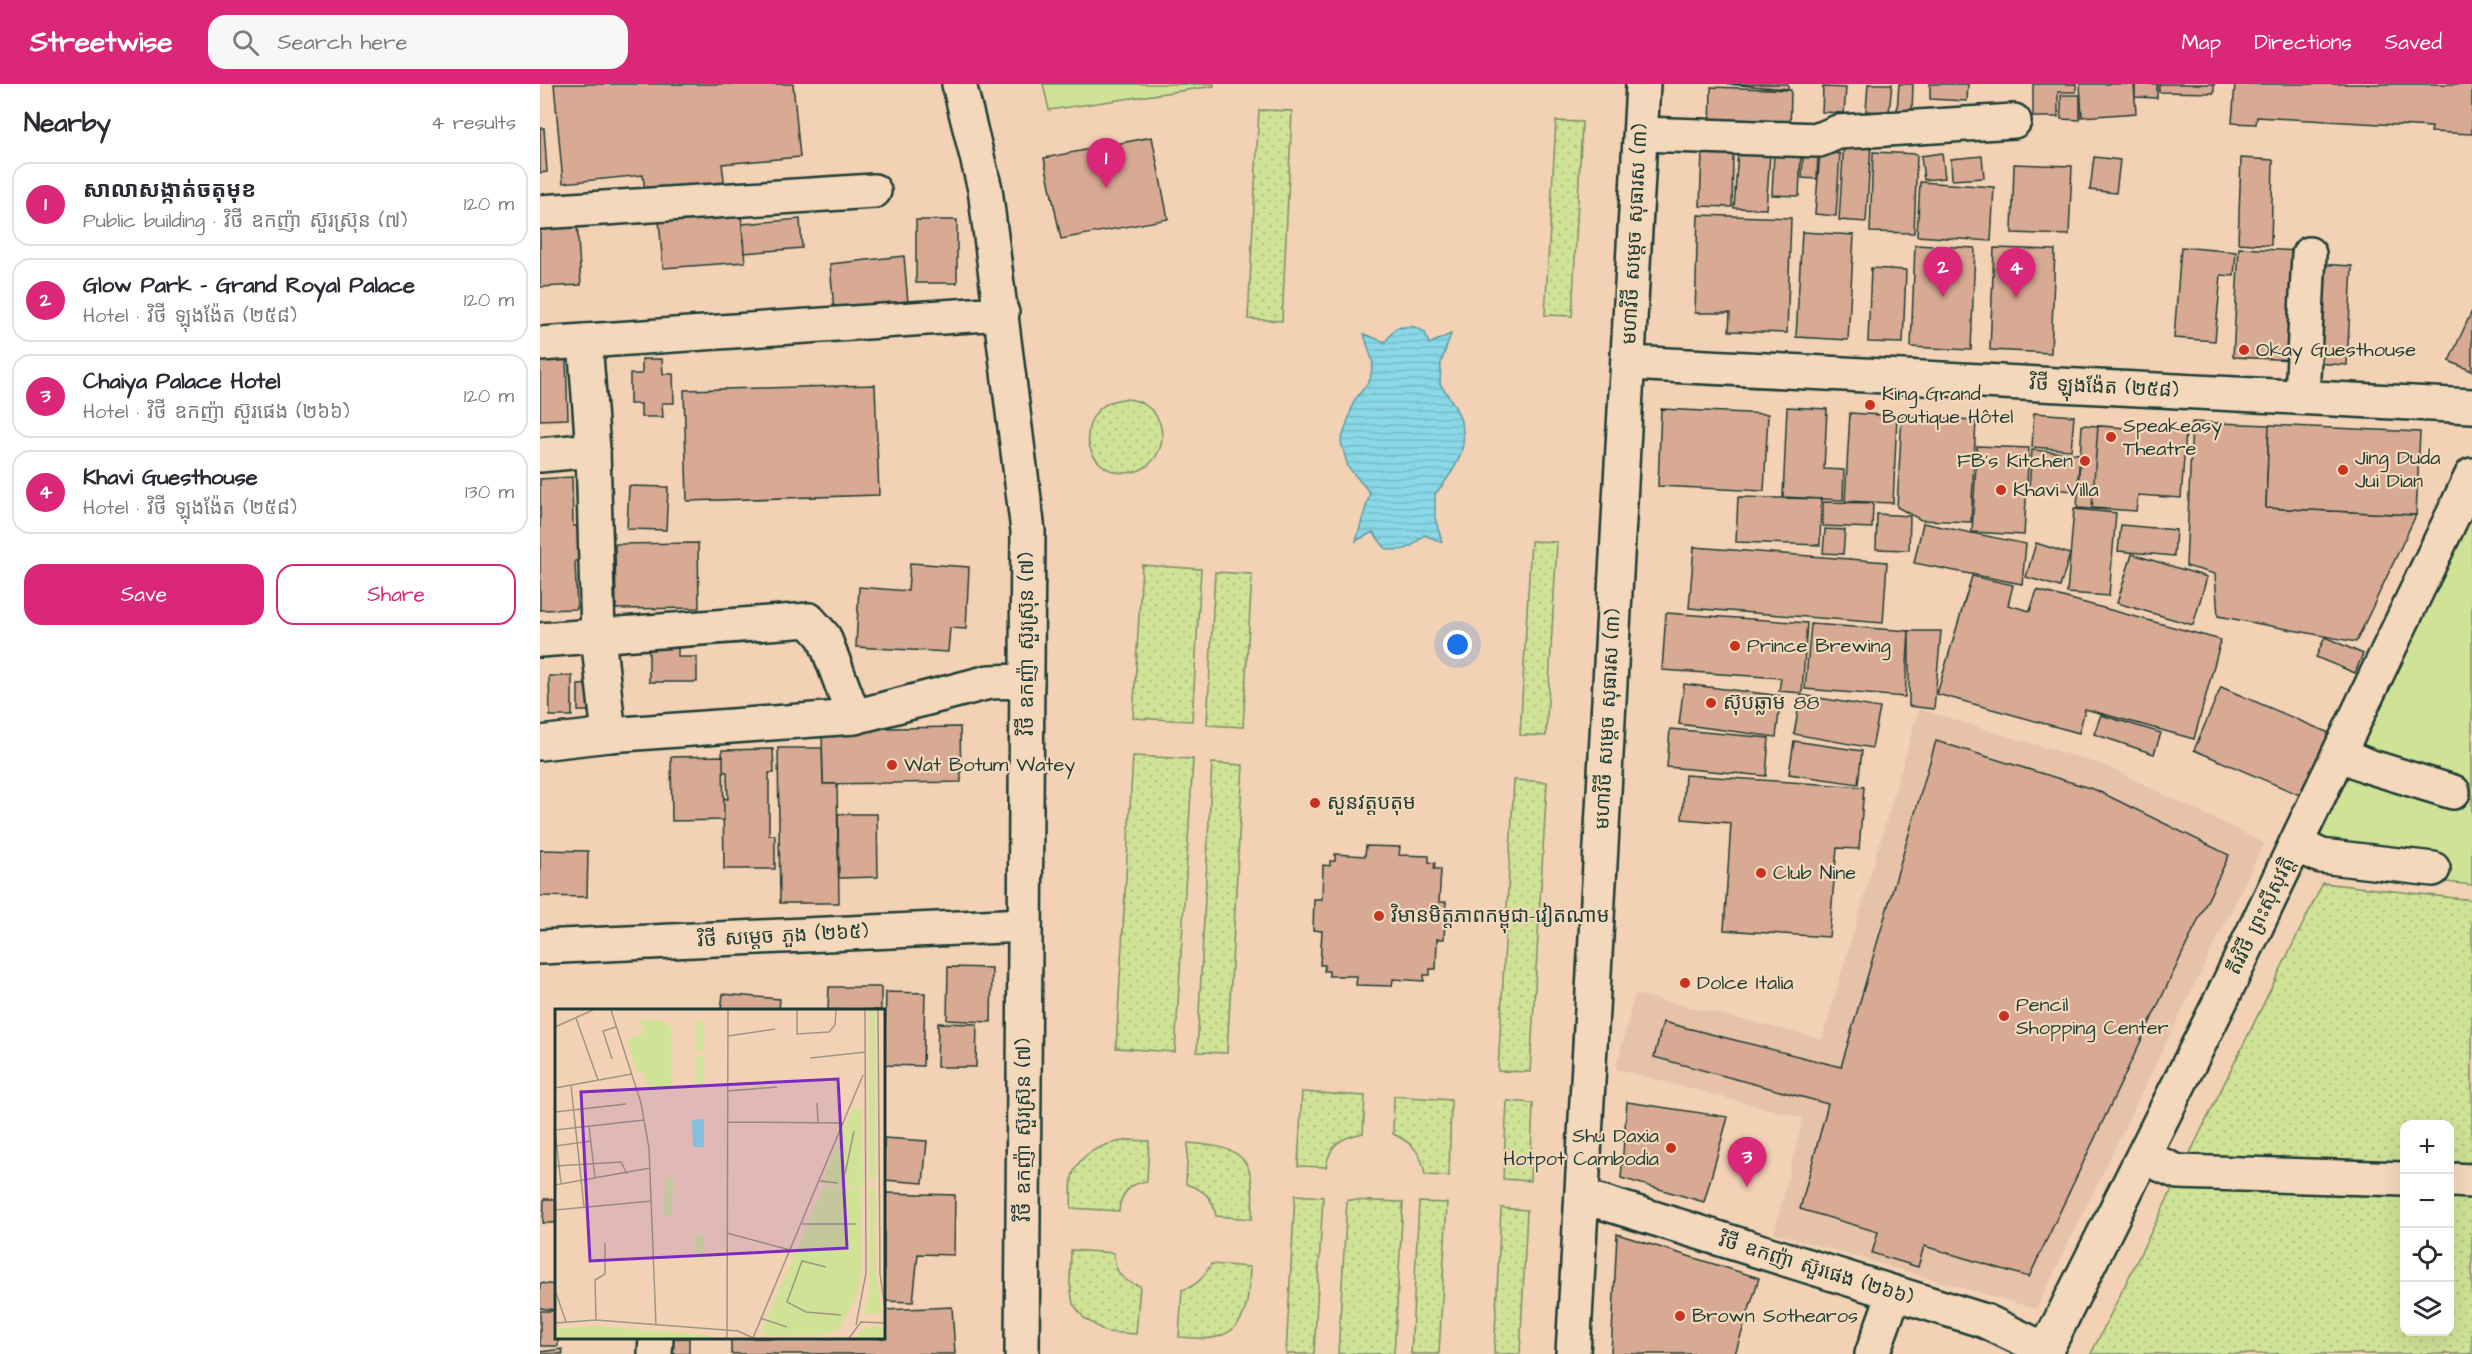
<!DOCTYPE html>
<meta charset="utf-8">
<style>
body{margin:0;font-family:"Architects Daughter","Noto Sans Khmer",sans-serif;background:#f7f7f7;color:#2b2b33}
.controls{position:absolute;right:18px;bottom:18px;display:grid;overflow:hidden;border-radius:12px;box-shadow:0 6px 24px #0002}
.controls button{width:54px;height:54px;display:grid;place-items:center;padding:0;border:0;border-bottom:2px solid #e1e1e2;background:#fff;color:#2b2b33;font:30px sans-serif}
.you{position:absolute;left:918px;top:561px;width:21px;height:21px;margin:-15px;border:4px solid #fff;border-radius:50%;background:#1a73e8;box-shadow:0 0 0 9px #1a73e833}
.badge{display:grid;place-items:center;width:39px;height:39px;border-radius:50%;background:#db2777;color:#fff;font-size:20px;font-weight:700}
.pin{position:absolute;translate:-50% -50px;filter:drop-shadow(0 2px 3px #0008)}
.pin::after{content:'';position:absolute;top:32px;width:21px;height:18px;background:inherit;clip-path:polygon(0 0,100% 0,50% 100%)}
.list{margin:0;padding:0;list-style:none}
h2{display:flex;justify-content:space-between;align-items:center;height:78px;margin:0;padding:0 24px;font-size:26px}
h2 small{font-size:20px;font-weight:400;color:#7c7c81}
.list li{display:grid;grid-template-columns:39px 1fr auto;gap:18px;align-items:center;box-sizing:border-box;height:84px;margin:0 12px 12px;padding:0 12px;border:2px solid #e1e1e2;border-radius:18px}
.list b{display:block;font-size:22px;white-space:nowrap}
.list p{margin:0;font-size:20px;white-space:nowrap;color:#7c7c81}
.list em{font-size:20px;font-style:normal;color:#7c7c81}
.actions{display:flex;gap:12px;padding:18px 24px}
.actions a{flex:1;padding:14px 0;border:2px solid #db2777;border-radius:18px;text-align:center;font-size:21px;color:#db2777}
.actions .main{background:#db2777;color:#fff}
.icon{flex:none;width:33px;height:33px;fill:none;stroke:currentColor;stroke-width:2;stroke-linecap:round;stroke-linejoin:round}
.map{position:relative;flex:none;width:1932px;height:1270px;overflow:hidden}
header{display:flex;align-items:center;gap:36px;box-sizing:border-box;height:84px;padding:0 30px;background:#db2777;color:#fff}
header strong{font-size:28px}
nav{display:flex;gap:33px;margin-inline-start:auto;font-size:21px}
.search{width:420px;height:54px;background:#f7f7f7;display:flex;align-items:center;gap:15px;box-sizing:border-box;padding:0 21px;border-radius:18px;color:#7c7c81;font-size:22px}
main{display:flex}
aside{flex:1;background:#fff}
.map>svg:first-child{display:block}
</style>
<header>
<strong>Streetwise</strong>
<div class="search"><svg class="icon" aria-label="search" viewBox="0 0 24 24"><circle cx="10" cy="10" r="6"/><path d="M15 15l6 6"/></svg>Search here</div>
<nav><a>Map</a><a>Directions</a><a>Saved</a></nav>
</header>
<main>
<aside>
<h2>Nearby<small>4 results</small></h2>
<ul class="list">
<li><span class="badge">1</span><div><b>សាលាសង្កាត់ចតុមុខ</b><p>Public building · វិថី ឧកញ៉ា ស៊ួរស៊្រុន (៧)</p></div><em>120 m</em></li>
<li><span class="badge">2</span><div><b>Glow Park - Grand Royal Palace</b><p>Hotel · វិថី ឡុងង៉ែត (២៥៨)</p></div><em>120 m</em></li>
<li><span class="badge">3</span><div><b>Chaiya Palace Hotel</b><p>Hotel · វិថី ឧកញ៉ា ស៊ួរផេង (២៦៦)</p></div><em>120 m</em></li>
<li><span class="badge">4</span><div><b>Khavi Guesthouse</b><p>Hotel · វិថី ឡុងង៉ែត (២៥៨)</p></div><em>130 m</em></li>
</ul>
<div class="actions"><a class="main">Save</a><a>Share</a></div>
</aside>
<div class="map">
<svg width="1932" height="1270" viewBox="0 0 1932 1270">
<defs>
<pattern id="grass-dots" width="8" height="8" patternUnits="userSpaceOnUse" patternTransform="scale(1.5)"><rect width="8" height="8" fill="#d0e296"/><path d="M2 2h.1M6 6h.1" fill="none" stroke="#b2c382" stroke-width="1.8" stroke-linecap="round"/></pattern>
<pattern id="water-rules" width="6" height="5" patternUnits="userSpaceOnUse" patternTransform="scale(1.5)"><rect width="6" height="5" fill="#89d8e7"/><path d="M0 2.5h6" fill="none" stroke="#76bac7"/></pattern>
</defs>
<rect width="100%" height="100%" fill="#f2d1b5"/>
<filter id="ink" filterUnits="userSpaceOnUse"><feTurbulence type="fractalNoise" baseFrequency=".0167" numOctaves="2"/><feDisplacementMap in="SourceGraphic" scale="12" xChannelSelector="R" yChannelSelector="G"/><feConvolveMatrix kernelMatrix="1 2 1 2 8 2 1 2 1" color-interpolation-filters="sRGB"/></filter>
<g filter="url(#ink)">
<polygon fill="#e6c2a9" points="1379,625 1566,682 1724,759 1496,1225 1234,1149 1263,1034 1076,985 1095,910 1282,955"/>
<g fill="url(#grass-dots)" stroke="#789065" stroke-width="1.5" fill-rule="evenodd">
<polygon points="719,26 752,27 742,237 708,235"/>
<polygon points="1016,37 1042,38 1032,232 1005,231"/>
<circle cx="585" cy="352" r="37"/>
<polygon points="991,457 1017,458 1006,652 980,651"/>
<polygon points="602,481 661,485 652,637 593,634"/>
<polygon points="675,488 712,490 703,643 667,641"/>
<polygon points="593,672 653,675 635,968 576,964"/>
<polygon points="672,679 703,681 687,969 657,968"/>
<polygon points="974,696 1007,698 990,988 958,987"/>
<path d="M1783 799 1932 816V1270H1551ZM1864 1040H1910V1248H1864Z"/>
<path d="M762 1008 825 1012 823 1049C800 1054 790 1060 786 1083L758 1082Z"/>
<path d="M854 1012 911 1016 909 1092 885 1091C882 1069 873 1059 853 1050Z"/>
<polygon points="967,1017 993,1019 990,1097 963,1095"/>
<path d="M588 1056 609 1057 607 1097C590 1099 580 1110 579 1127L531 1124C532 1114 530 1099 533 1090 541 1067 566 1059 588 1056Z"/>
<path d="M648 1059C709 1063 715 1077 712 1135L676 1132C673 1113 664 1106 646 1100Z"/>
<polygon points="755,1111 783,1113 774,1270 746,1270"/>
<polygon points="807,1116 863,1118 854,1270 798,1270"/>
<polygon points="879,1118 907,1119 899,1270 871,1270"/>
<polygon points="961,1124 987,1126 980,1270 954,1270"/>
<path d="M531 1166 574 1169C574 1187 581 1197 600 1202L596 1250 566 1248 544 1234 533 1220 530 1200Z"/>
<path d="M671 1180 710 1183C708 1213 710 1247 672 1254 662 1256 649 1253 639 1253L642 1206C657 1202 664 1193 671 1180Z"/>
</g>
<g fill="#d0e296" stroke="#789065" stroke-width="1.5">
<polygon points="503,0 674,0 674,2 509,26"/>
<polygon points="1932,430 1932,801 1766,782"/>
</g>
<path fill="url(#water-rules)" stroke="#5f9a9f" stroke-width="1.5" d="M872 242 885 248 889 260 911 250 901 279 900 300C933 344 931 368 895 410V434L902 458 884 451C870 465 865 468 846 465L833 448 816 457 830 409 808 383 801 358 814 317 830 296 833 279 824 250 845 258 856 244Z"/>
<g fill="#d8aa94" stroke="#1f3d34" stroke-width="1.5">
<polygon points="14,0 253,0 260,73 182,80 186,111 106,118 103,91 23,99"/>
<polygon points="1187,0 1248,0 1248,5"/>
<polygon points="1328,0 1352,0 1349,29 1326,27"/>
<polygon points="1359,0 1373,0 1372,28 1357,27"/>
<polygon points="1390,0 1428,0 1427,17 1390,15"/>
<polygon points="1493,0 1536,0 1536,8 1518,8 1518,33 1493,33"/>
<polygon points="1540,0 1594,0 1596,29 1542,33"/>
<polygon points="1595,0 1617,0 1617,14 1595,13"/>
<polygon points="1619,0 1674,0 1674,9 1619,8"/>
<polygon points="1695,0 1932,0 1932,50 1891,48 1892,43 1717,33 1716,40 1692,39"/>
<polygon points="1171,3 1251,6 1250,51 1170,49"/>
<polygon points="1283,3 1306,4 1304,29 1282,28"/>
<polygon points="1521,11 1540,11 1540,36 1521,35"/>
<polygon points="0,44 4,44 7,88 0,89"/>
<polygon points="612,53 628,135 521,155 504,74"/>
<polygon points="1304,57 1331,59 1326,138 1299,136"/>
<polygon points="1198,67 1230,70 1226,125 1194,124"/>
<polygon points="1162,68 1193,68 1192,123 1160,122"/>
<polygon points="1234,68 1261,69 1259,112 1232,111"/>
<polygon points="1263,68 1278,69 1277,95 1262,94"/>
<polygon points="1280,68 1300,70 1296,132 1275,130"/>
<polygon points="1333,68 1377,70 1374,149 1330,148"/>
<polygon points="1402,69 1405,94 1384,96 1381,72"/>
<polygon points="1442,72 1444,94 1412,96 1411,75"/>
<polygon points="1554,73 1580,76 1576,109 1550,106"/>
<polygon points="1701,74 1733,76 1731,161 1698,159"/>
<polygon points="1474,80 1532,82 1529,151 1472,149"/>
<polygon points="1380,98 1454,103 1451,157 1377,152"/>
<polygon points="201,130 205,178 123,184 119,135"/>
<polygon points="1158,131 1251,134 1247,249 1189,247 1190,229 1155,229"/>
<polygon points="260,135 262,164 204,169 202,140"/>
<rect x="376" y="136" width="41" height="63"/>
<polygon points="37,139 41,201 0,203 0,141"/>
<polygon points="1262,148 1314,151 1308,256 1256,253"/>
<polygon points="1375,161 1435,164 1431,266 1371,263"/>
<polygon points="1641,163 1696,168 1694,192 1681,191 1675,257 1634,254"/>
<polygon points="1454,164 1515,166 1511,269 1450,266"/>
<polygon points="1699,164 1760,167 1756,276 1693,273"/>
<polygon points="364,172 368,219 294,226 290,180"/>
<polygon points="1777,180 1812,182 1807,281 1772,279"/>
<polygon points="1331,184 1366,186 1363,259 1328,258"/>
<polygon points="1932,227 1932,287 1909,277"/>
<polygon points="102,275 122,275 123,290 133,290 134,319 122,319 123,333 101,333 101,320 90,320 90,290 102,290"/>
<polygon points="0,276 26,276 28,335 0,336"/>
<polygon points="335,301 339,411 147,417 144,306"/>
<polygon points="1247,323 1287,325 1284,385 1304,386 1303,416 1243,413"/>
<polygon points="1121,325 1228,330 1224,407 1118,402"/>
<polygon points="1310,329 1357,332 1353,419 1305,417"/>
<polygon points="1494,329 1534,332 1531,366 1492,363"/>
<polygon points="1362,332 1436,336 1431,438 1381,436 1357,423"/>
<polygon points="1652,338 1729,341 1726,424 1876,431 1816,558 1678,532 1675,490 1646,482"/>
<polygon points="1542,341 1575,343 1570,426 1537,424"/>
<polygon points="1729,341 1880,348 1876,431 1726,424"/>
<polygon points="1558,342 1646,348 1641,414 1598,411 1596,427 1552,424"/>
<polygon points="1437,362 1489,364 1484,451 1432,448"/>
<polygon points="1492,366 1540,370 1537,407 1489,404"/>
<polygon points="32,393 33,442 44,442 46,476 35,477 37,525 0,526 0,395"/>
<polygon points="89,402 128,403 126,446 87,445"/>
<polygon points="1198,413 1281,415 1280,461 1196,458"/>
<polygon points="1283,418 1333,419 1332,444 1283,442"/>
<polygon points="1534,425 1576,429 1569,512 1527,509"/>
<polygon points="1337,430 1370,432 1369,466 1336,465"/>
<polygon points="1383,439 1486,460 1482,500 1374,479"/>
<polygon points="1581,441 1636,446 1634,472 1578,467"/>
<polygon points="1285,445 1305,446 1303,470 1283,469"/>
<polygon points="158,459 159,524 76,525 75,460"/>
<polygon points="1496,459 1530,470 1520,503 1486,493"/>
<polygon points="1154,463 1347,478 1343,539 1149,524"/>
<polygon points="1592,470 1667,493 1653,541 1577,519"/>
<polygon points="370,479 429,483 426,545 410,544 408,568 316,563 319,503 368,507"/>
<polygon points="1432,492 1473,501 1468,521 1490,527 1497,506 1681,556 1654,655 1545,625 1539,649 1397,610"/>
<polygon points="1126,529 1267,539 1262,609 1239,607 1241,594 1122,586"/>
<polygon points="1271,540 1369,547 1365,613 1265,605"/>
<polygon points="1369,547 1401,547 1394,625 1369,622"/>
<polygon points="1785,553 1823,570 1815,589 1776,573"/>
<polygon points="109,555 138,555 138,573 157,573 157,598 109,598"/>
<polygon points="9,592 32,592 32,632 10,632"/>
<polygon points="54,600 55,627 38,627 38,601"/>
<polygon points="1144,600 1241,612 1236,653 1139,640"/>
<polygon points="1681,603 1789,649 1762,712 1654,666"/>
<polygon points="1261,611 1340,624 1332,664 1254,650"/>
<polygon points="1561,631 1621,649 1614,670 1554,650"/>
<polygon points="420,643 421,698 283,700 282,645"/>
<polygon points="1130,645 1229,654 1226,692 1127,683"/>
<polygon points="1254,657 1322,667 1318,700 1249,690"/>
<polygon points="1396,657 1556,706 1689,771 1489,1193 1384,1162 1378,1183 1332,1169 1338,1148 1260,1125 1288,1020 1114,973 1123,938 1301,983"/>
<polygon points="238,664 282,664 283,700 297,700 299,819 240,819"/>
<polygon points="233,665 234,689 229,689 229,751 235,751 235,785 184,785 183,714 188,715 187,688 183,688 182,666"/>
<polygon points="183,672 184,736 132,737 131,673"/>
<polygon points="1145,691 1324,703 1319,765 1297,764 1289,853 1184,846 1191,739 1142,735"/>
<polygon points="298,730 337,730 338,793 299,794"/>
<polygon points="826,762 860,763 859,771 889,772 889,778 895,779 894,785 901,785 899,818 906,818 904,855 897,855 896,885 890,885 890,891 884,891 884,897 853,895 852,902 816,901 817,892 789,892 789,887 784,887 785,881 780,881 782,847 773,846 774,815 782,815 783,781 790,782 790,777 795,777 795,770 825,772"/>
<polygon points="0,766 48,767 47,813 0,812"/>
<polygon points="408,883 452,884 451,938 407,936"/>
<polygon points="289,903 341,903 341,926 288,926"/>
<polygon points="346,908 385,909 383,982 344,981"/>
<polygon points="183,910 240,915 239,926 181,926"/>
<polygon points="398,939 437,940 436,983 397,983"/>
<polygon points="1087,1018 1188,1033 1164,1118 1081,1094"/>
<polygon points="344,1054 387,1057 383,1099 344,1096"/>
<polygon points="344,1109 415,1111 414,1171 378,1170 373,1218 344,1217"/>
<polygon points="4,1115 16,1115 16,1139 3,1139"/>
<polygon points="1077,1150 1219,1194 1195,1270 1071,1270"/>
<polygon points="0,1199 16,1201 16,1226 0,1224"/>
<polygon points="412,1223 415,1270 191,1270 191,1254 344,1254 344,1226"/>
<polygon points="0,1227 16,1227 18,1262 0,1262"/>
<rect x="124" y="1254" width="25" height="16"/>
<polygon points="22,1265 23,1270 0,1270 0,1268"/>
</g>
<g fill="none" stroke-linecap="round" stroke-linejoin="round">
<defs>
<g id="minor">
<polyline points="419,0 445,105 488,447 482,1270"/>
<polyline points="1101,50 1279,56 1298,48 1474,37"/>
<polyline points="0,128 334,107"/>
<polyline points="45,257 53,366 58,552 69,651"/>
<polyline points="0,260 462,229"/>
<polyline points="1088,279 1932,322"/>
<polyline points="1762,313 1769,170"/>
<polyline points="0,371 53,366"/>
<polyline points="0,556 269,536 284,553 314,633"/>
<polyline points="0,659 69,651 314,633 449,598 487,597"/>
<polyline points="1799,670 1828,682 1913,708"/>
<polyline points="1756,760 1781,772 1893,785"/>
<polyline points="0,863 485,841"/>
<polyline points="1603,1073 1638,1088 1864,1095"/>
<polyline points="1910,1096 1932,1097"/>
<polyline points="1042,1112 1445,1237 1506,1266"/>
<polyline points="115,1270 116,1254"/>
<polyline points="1033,1270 1103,0"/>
<polyline points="1332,1270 1354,1210"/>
<polyline points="1504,1270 1683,912 1932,391"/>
</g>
</defs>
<use href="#minor" stroke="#1f3d34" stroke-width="38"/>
<use href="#minor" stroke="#f4d8bb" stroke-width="33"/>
</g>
</g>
<g fill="#c8321e" stroke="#f4d8bb" stroke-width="2">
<circle cx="1704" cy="266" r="6"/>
<circle cx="1330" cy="321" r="6"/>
<circle cx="1571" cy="353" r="6"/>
<circle cx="1545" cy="377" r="6"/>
<circle cx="1803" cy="386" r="6"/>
<circle cx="1461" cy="406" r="6"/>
<circle cx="1195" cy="562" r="6"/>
<circle cx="1171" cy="619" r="6"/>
<circle cx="352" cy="681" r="6"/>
<circle cx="775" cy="719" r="6"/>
<circle cx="1221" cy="789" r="6"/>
<circle cx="839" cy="832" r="6"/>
<circle cx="1145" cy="899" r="6"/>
<circle cx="1464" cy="932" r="6"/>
<circle cx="1131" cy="1064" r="6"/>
<circle cx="1140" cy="1232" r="6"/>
</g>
<g text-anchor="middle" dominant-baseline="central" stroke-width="4.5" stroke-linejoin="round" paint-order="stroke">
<g font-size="20" fill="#1f3d34" stroke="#f4d8bb">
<text transform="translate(1095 150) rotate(-87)">មហាវិថី សម្តេច សុធារស (៣)</text>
<text transform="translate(1564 303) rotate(3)">វិថី ឡុងង៉ែត (២៥៨)</text>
<text transform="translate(487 560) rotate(-90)">វិថី ឧកញ៉ា ស៊ួរស៊្រុន (៧)</text>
<text transform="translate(1068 635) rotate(-87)">មហាវិថី សម្តេច សុធារស (៣)</text>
<text transform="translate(1721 832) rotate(-64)">តីរវិថី ព្រះស៊ីសុវត្តិ</text>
<text transform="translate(243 852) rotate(-3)">វិថី សម្តេច ភួង (២៦៥)</text>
<text transform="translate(484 1046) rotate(-90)">វិថី ឧកញ៉ា ស៊ួរស៊្រុន (៧)</text>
<text transform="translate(1276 1185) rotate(17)">វិថី ឧកញ៉ា ស៊ួរផេង (២៦៦)</text>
</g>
<g font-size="20" fill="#1f3d34" stroke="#f4d8bb" text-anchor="start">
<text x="1716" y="266">Okay Guesthouse</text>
<text x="1342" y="310">King Grand<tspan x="1342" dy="23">Boutique Hôtel</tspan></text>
<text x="1583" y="342">Speakeasy<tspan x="1583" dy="23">Theatre</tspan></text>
<text x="1815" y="374">Jing Duda<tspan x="1815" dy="23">Jui Dian</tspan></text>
<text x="1533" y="377" text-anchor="end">FB's Kitchen</text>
<text x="1473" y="406">Khavi Villa</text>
<text x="1207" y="562">Prince Brewing</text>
<text x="1183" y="619">ស៊ុបឆ្លាម 88</text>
<text x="364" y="681">Wat Botum Watey</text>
<text x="787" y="719">សួនវត្តបតុម</text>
<text x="1233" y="789">Club Nine</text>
<text x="851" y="832">វិមានមិត្តភាពកម្ពុជា-វៀតណាម</text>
<text x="1157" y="899">Dolce Italia</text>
<text x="1476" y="921">Pencil<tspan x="1476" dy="23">Shopping Center</tspan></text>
<text x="1119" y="1052" text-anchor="end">Shu Daxia<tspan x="1119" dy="23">Hotpot Cambodia</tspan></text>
<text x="1152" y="1232">Brown Sothearos</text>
</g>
</g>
<g transform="translate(15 925)">
<rect width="330" height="330" fill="#f2d1b5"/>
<path d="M314 1H319L320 6V170H315ZM141 12H148V42H141ZM141 47H148V77H141ZM110 168 118 169 117 207H109ZM269 177 306 179 307 262 301 289 284 319 271 326 211 327 207 321ZM315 178H320L321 265 327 304 309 305 315 281ZM141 226H149V251H141Z" fill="#d0e296"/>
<path d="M88 11H109L116 19V79L94 83 88 62 82 63 72 31 89 24 85 13ZM297 100H307L308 178 266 175ZM41 317 154 326V329H0V320ZM324 317 330 320V329H301L308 319Z" fill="#d0e296"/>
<path d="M149 110V138H138L137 111Z" fill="#89d8e7"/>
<path fill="none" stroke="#9e9681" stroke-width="1.5" d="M56 1 86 94 94 139 101 316M242 1V25L274 23 280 16 281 1M323 1 325 265 330 299M21 9 43 71M0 18 38 1M173 27 220 20M255 49 311 43M57 50 48 22 61 18M16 76 29 198M0 79 77 65M173 82 222 78M262 94 263 113M0 103 71 95M173 113 289 114M34 117 40 169M0 121 89 111M0 121 6 175M1 137 36 132M0 157 66 153 72 165M290 165 299 122M265 172 283 174M0 176 95 159M0 201 97 192M247 215H301M172 224 235 241M271 258 247 252 232 293 251 303 286 306M0 281 11 313M205 309 232 318M41 311 40 271 50 265V234M0 314 41 311 183 322 198 329M301 316 311 264 310 1M172 329 173 1M198 329 308 66M294 329 306 313 330 314"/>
<path fill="#7b2cbf" fill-opacity="0.15" stroke="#7b2cbf" stroke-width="3" d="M283 70 292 239 35 252 26 83Z"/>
<rect width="330" height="330" fill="none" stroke="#1f3d34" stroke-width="3"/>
</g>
</svg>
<div class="controls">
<button>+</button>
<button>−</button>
<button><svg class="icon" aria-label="locate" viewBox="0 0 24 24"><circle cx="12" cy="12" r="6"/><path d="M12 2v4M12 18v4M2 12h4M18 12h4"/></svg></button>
<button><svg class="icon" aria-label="layers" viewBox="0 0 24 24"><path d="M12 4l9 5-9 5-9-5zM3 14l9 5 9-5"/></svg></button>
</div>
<div class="you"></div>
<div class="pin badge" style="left:566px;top:104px">1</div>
<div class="pin badge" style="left:1403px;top:213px">2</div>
<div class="pin badge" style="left:1207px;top:1103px">3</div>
<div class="pin badge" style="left:1476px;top:214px">4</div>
</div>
</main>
